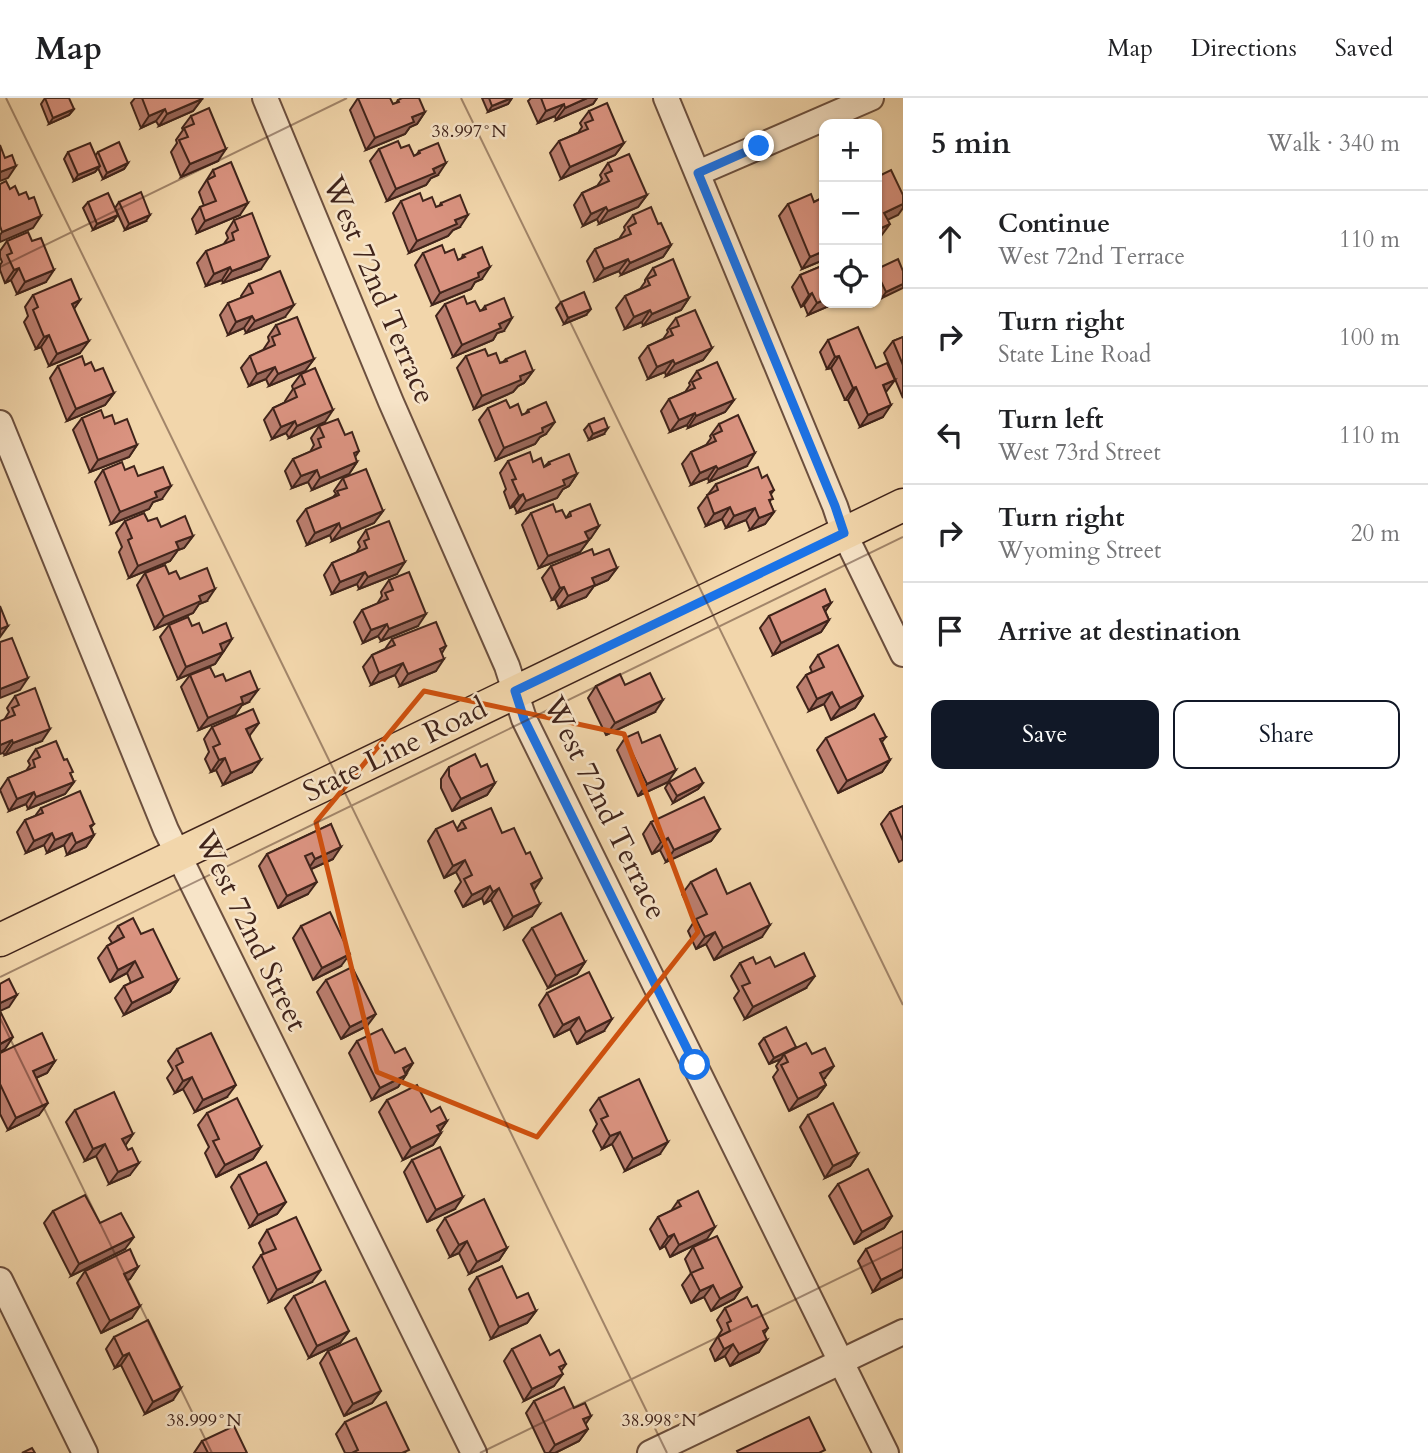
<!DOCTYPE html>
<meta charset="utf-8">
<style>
body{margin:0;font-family:Cardo,serif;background:#f6f6f6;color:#202124}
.controls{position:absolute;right:21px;top:21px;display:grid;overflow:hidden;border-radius:14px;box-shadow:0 2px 5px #0004}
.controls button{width:63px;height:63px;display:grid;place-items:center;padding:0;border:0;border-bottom:2px solid #e0e0e0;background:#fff;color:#202124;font:35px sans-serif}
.stop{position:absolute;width:21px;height:21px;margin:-16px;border:5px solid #1a73e8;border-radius:50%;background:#fff}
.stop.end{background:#1a73e8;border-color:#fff;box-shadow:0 2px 7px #0008}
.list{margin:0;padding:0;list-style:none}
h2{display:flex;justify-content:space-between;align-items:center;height:91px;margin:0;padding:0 28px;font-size:30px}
h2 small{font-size:23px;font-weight:400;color:#757577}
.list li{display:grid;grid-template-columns:46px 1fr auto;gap:21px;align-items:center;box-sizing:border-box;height:98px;padding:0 28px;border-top:2px solid #e0e0e0}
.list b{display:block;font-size:26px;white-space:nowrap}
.list p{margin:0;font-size:23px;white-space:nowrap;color:#757577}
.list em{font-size:23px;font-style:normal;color:#757577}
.actions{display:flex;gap:14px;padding:21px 28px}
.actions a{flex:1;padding:16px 0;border:2px solid #111827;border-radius:14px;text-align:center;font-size:24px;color:#111827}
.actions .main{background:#111827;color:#fff}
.icon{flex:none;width:38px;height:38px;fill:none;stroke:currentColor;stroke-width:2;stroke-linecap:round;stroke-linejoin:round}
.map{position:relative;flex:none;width:903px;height:1355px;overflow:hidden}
header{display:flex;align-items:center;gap:42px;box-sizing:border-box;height:98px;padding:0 35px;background:#fff;border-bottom:2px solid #e0e0e0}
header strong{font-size:33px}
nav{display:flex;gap:38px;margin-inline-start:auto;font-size:24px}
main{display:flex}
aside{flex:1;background:#fff}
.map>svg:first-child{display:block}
</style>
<header>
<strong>Map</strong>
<nav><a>Map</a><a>Directions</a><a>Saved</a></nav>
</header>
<main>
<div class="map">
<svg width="903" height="1355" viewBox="0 0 903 1355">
<rect width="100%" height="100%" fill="#f2d6ab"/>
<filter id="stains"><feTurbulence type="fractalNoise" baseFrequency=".00286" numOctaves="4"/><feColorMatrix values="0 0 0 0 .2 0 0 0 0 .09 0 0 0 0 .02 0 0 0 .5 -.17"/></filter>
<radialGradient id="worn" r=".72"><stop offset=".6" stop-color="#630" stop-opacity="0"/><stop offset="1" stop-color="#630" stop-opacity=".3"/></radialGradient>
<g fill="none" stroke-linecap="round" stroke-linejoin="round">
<defs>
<g id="minor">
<polyline points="265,0 391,304 507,568 524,621 886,1355"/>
<polyline points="666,0 835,408 844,435 903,556"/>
<polyline points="698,75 871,0"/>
<polyline points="0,325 166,732 474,1355"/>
<polyline points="0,1182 85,1355"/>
<polyline points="650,1355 903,1234"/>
</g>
<path id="major" d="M0 842C302 699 601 551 903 407"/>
</defs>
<use href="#minor" stroke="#6c503f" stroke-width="28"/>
<use href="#major" stroke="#40241b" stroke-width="35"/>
<use href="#minor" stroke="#f7e4c8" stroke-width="24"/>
<use href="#major" stroke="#f2d6ab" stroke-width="32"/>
</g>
<g fill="#bb7e6e" stroke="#40241b" stroke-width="2">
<polygon points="45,0 74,11 69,17 49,26 41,6"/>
<polygon points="135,0 201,0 202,1 193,13 159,28 156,23 141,30 131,5"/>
<polygon points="358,0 393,6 396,5 398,2 425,14 417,26 410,29 405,36 366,52 350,12"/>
<polygon points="482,0 512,0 508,6 488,14"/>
<polygon points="531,0 597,0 593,6 556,22 555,18 538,25 528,3"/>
<polygon points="589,13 624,45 615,57 561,81 550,55 559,43 578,35 582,29 580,25"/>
<polygon points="191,18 218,63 181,79 171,54 177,45 176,42 183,32 182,30"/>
<polygon points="401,50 414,58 417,56 419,53 438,77 431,80 426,87 387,103 370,63 379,51"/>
<polygon points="68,54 95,58 98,54 128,65 124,71 103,81 98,70 95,74 74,83 64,61"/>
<polygon points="608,65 647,97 638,109 599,126 597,121 583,128 574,107 582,95 597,88 602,81 600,77"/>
<polygon points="213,72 240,117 197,135 192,121 200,109 204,108 199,94"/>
<polygon points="824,99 824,205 832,205 829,208 808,217 804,207 801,209 792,189 800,177 822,168 821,163 802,171 779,118 788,106 814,104"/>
<polygon points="401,103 423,103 436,109 439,108 441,105 460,129 453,132 448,138 409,155 393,115"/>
<polygon points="88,104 113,123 93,132 83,110"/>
<polygon points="119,104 146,123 125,132 115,110"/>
<polygon points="633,117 658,126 671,147 663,159 621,177 619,173 595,183 587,163 595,151 619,141 625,132 624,129"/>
<polygon points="234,122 261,171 223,185 222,182 206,188 197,165 206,153 223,147 228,140 226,135"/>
<polygon points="7,143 32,143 46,184 17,196 11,182 5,185 0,172 0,167 2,164 0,159 0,153"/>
<polygon points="423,155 445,155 458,162 461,161 463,157 482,181 475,184 471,191 432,207 415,167"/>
<polygon points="653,170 689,200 681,212 643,228 642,224 625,231 616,210 625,198 640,191 645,184 645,182"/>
<polygon points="877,171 903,173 882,200 877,190"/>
<polygon points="249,186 285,219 246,235 244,230 228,237 220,217 228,205 242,200 241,198"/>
<polygon points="33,197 80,202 74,210 80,255 49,268 41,249 36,251 24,224 28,218 25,209"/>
<polygon points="561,204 586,217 564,226 556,210"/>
<polygon points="445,206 467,206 480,213 482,212 485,208 504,233 497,235 493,242 453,259 436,218"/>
<polygon points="676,220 712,250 703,262 666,278 665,274 648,281 639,260 648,248 663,241 668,234 667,232"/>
<polygon points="276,227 314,261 305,273 269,288 266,281 249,288 241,270 250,258 263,252 269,243 268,239"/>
<polygon points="903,239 903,300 884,255 893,243"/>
<polygon points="828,242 886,294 883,319 860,329 848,302 845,302 831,270 827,271 820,254"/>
<polygon points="466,258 488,258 500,265 503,264 506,261 533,273 524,285 518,288 513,294 474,311 457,270"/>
<polygon points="85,267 95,273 114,295 105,307 67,323 50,280 58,268"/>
<polygon points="697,273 734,302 725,314 688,330 687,327 670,334 661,313 669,301 685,294 690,287 689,285"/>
<polygon points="301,276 325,324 289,340 286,335 272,341 264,322 273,310 286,304 285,303 293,291 292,288"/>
<polygon points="488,310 510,310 522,317 525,316 528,312 546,336 540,339 535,346 496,362 479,322"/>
<polygon points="82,320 104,320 115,326 137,347 129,359 90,374 73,332"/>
<polygon points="589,326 604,336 589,342 584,332"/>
<polygon points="719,326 747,368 709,384 708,380 691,387 682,366 691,354 706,347 711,340 710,338"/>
<polygon points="319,328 345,337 359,353 355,359 357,364 349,376 312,392 308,384 292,390 285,373 293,361 310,354 314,347 311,340"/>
<polygon points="508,363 533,364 544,369 549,364 577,376 569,388 563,391 557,400 517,415 514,408 510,410 504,394 506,391 500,375"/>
<polygon points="103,372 125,372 138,378 162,401 153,404 149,411 111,426 95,384"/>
<polygon points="343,380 383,413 374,425 332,443 330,437 307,447 297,423 306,411 333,399 336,396 334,393"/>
<polygon points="762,380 774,392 771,396 770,405 774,414 765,426 750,432 746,422 726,430 722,421 706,428 698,410 716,386"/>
<polygon points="556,414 566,420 570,414 599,428 580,454 539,470 522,427 531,415"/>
<polygon points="125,423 148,423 161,429 193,438 184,450 178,452 170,463 129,480 119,454 122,449 116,435"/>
<polygon points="366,432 397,476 359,491 357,486 332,496 324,477 332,465 356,455 360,449 358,444"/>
<polygon points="594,457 617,470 608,482 594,488 586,499 559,510 555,501 552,502 542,480 551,468"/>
<polygon points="145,475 169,476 180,481 207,503 199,506 193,515 155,531 137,487"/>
<polygon points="389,482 418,528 381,543 378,538 363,545 354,524 362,512 377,506 382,498 381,494"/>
<polygon points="831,505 825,513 829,522 821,534 773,557 760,530 769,518"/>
<polygon points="169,527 192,528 203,535 224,553 215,566 178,581 160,539"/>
<polygon points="392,541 446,548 442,555 436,573 400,588 395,577 371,587 363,569 372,557 385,551"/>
<polygon points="818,557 863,598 855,610 831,622 824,606 809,613 797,589 806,577 812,574 810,569"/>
<polygon points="190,577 215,579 226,583 249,604 242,607 235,617 199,632 181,589"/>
<polygon points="625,587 655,614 606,637 588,600 596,588"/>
<polygon points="15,598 42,643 5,657 3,655 4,622 9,614 7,610"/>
<polygon points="212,629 250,637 252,674 223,687 216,672 211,674 205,661 209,654 204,641"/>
<polygon points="886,639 882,644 890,662 882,674 838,695 817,652 826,640"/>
<polygon points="625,640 642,645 668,684 638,698 617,652"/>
<polygon points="36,651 71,677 74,684 65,696 28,711 26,706 9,713 0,692 8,680 26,673 30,667 28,663"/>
<polygon points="449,669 481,669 495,685 487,697 452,713 441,690 441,681"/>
<polygon points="669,684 703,685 698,691 673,705 665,690"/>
<polygon points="903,708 903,762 899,764 881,726 890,714"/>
<polygon points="41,710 94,726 91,729 94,737 86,749 67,757 64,747 47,755 44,747 26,755 17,734 25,722 35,718"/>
<polygon points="462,723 502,735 534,792 532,818 505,831 491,802 484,806 482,800 463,809 455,793 461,784 456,774 444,780 428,743 436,731 457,731"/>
<polygon points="651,724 720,731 711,743 666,764 660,752 652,756 643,736"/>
<polygon points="331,726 333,761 311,771 308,796 278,810 259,768 267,756"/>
<polygon points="691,784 727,796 762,839 714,862 706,846 696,851 688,833 695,822 682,796"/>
<polygon points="118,828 141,836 178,882 170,894 124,917 115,900 124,888 131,885 127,875 110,884 98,860 107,848 112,845 109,840"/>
<polygon points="301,828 341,868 313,882 293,840"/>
<polygon points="532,830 585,864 577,876 548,890 523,842"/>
<polygon points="740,865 756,866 806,890 745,921 734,900 739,893 731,878"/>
<polygon points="326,882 367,928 341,941 317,894"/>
<polygon points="547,895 604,933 577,946 570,931 554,939 539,907"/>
<polygon points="764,940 796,949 812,956 825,980 823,981 826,987 817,999 789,1013 773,979 778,972 776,968 781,961 769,966 759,946"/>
<polygon points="357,943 395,955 413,965 398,989 372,1002 349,955"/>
<polygon points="177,951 227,999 195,1014 183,991 175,995 167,980 173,972 168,963"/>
<polygon points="0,955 55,963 47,975 36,980 39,1017 8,1032 0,1016"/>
<polygon points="599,1000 660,1056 625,1073 612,1046 602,1051 593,1033 597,1026 590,1012"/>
<polygon points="387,1002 431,1014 447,1023 440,1033 441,1035 433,1047 403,1062 379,1014"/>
<polygon points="75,1012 133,1036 125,1047 130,1077 109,1086 96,1058 85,1063 66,1024"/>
<polygon points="207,1015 261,1049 253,1061 216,1079 205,1055 209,1049 198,1027"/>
<polygon points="808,1017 858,1056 850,1068 825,1080 800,1029"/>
<polygon points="412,1062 455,1111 427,1124 404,1074"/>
<polygon points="239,1077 286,1104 277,1116 250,1129 231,1089"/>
<polygon points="838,1086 892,1118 884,1130 854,1146 829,1098"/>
<polygon points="678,1103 707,1141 670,1159 665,1148 660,1151 650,1131 658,1119 671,1113"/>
<polygon points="53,1113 100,1125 125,1151 71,1178 44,1125"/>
<polygon points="445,1120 507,1150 499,1162 469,1176 459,1155 450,1159 437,1132"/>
<polygon points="267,1132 312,1184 269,1204 253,1169 261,1157 264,1156 259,1145"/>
<polygon points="693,1149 742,1189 734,1201 711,1213 704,1199 691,1205 682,1187 691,1175 685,1161"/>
<polygon points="866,1151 903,1179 873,1194 858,1163"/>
<polygon points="138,1169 130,1181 127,1182 132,1220 101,1235 77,1185 85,1173"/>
<polygon points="477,1179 517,1200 536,1213 527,1225 491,1241 469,1191"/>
<polygon points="294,1198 349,1233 340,1245 309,1260 285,1210"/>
<polygon points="752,1209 768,1230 764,1236 759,1254 730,1268 725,1258 715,1263 710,1251 722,1232 717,1222 725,1210"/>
<polygon points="114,1239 173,1302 145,1316 121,1267 115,1270 106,1251"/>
<polygon points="512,1251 550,1257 566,1266 561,1273 554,1288 524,1303 504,1263"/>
<polygon points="328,1253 381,1293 372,1305 344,1318 320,1265"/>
<polygon points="534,1303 574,1310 591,1318 585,1326 588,1331 579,1343 555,1355 545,1355 526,1315"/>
<polygon points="345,1324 406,1355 345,1355 336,1336"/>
<polygon points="202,1343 247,1355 194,1355"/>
</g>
<g fill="#99675a" stroke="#40241b" stroke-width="2">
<polygon points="512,0 508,6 488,14 492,8"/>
<polygon points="587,0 597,0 593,6 556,22 565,10"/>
<polygon points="202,1 193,13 159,28 167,16"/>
<polygon points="564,6 555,18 538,25 546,13"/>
<polygon points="74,11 69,17 49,26 53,20"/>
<polygon points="165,11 156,23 141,30 149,18"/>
<polygon points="425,14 417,26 410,29 405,36 366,52 375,40 412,19"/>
<polygon points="624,45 615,57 561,81 570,69"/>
<polygon points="226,51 218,63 181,79 190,66"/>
<polygon points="128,65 124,71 103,81 107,75"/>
<polygon points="446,65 438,77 431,80 426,87 387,103 396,91 433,71"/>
<polygon points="16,68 8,80 0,83 0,74"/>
<polygon points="100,68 95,74 74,83 78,77"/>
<polygon points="647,97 638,109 599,126 608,113"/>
<polygon points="248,105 240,117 197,135 205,123"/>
<polygon points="903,106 903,110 898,117 877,127 884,115"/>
<polygon points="606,109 597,121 583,128 591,116"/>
<polygon points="118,117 113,123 93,132 97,126"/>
<polygon points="150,117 146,123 125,132 129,126"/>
<polygon points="468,117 460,129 453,132 448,138 409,155 417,143 455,122"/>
<polygon points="41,118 33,130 0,144 0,137 2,134"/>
<polygon points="890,126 881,138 877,141 877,132"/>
<polygon points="671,147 663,159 621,177 630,165"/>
<polygon points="824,153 824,158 821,163 802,171 810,159"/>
<polygon points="269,159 261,171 223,185 232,173"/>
<polygon points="628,161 619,173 595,183 604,171"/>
<polygon points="230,169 222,182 206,188 214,176"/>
<polygon points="490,169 482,181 475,184 471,191 432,207 440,195 478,175"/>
<polygon points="19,170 11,182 5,185 14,172"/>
<polygon points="54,172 46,184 17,196 25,184"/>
<polygon points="903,186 903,190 882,200 886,194"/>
<polygon points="812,195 804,207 801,209 809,197"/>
<polygon points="689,200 681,212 643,228 652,216"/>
<polygon points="80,202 72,214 72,206"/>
<polygon points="824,202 824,205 832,205 829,208 808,217 817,205"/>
<polygon points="294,207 285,219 246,235 255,223"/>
<polygon points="591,211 586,217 564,226 568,220"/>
<polygon points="650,212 642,224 625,231 634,219"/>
<polygon points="252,218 244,230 228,237 236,224"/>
<polygon points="512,220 504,233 497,235 493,242 453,259 462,247 499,226"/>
<polygon points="49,237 41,249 36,251 44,239"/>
<polygon points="89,243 80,255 49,268 57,256"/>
<polygon points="712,250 703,262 666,278 675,266"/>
<polygon points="839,258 831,270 827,271 835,259"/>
<polygon points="314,261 305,273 269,288 278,276"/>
<polygon points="673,262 665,274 648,281 657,269"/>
<polygon points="275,269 266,281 249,288 257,276"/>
<polygon points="533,273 524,285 518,288 513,294 474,311 482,298 520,278"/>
<polygon points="895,282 886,294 883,287"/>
<polygon points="856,289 848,302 845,302 853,290"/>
<polygon points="114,295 105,307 67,323 76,311"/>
<polygon points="734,302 725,314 688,330 696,318"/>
<polygon points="891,307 883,319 860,329 868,317"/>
<polygon points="333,312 325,324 289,340 297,328"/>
<polygon points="695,315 687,327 670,334 679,322"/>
<polygon points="295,323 286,335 272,341 281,329"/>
<polygon points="555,324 546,336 540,339 535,346 496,362 504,350 542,330"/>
<polygon points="608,330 604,336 589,342 593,336"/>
<polygon points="137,347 129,359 90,374 98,362"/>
<polygon points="755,355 747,368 709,384 718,371"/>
<polygon points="357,364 349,376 312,392 320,380"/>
<polygon points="716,368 708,380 691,387 700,375"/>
<polygon points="317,372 308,384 292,390 301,378"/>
<polygon points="577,376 569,388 563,391 557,400 517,415 526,403 563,382"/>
<polygon points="171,388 162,401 153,404 149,411 111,426 120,414 155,394"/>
<polygon points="523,396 514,408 510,410 519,398"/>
<polygon points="730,409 722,421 706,428 714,416"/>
<polygon points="755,410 746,422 726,430 734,418"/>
<polygon points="383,413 374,425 332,443 341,431"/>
<polygon points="774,414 765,426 750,432 759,420"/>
<polygon points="339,425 330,437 307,447 315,435"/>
<polygon points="599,428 591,440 577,446 585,434"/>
<polygon points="193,438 184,450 178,452 170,463 129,480 138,468 176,444"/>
<polygon points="589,442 580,454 539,470 548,458"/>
<polygon points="405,464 397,476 359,491 368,479"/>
<polygon points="617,470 608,482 594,488 586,499 559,510 568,498 592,480"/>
<polygon points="365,474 357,486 332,496 340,484"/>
<polygon points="564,489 555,501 552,502 560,490"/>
<polygon points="215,491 207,503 199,506 193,515 155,531 164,519 199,498"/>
<polygon points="831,505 823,517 823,509"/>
<polygon points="426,516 418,528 381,543 389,531"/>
<polygon points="829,522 821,534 773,557 781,545"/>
<polygon points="387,526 378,538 363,545 371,532"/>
<polygon points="8,528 0,539 0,531"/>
<polygon points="232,541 224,553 211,558 220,546"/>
<polygon points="223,554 215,566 178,581 186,569"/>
<polygon points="444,561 436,573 400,588 408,576"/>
<polygon points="403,565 395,577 371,587 379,575"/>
<polygon points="28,580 20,592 0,600 0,591"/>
<polygon points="258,592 249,604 242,607 235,617 199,632 208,620 241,599"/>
<polygon points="832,594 824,606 809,613 817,601"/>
<polygon points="863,598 855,610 831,622 840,610"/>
<polygon points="663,602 655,614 606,637 615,625"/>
<polygon points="259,625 250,637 238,643 246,631"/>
<polygon points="50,631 42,643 5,657 13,645"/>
<polygon points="12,642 3,655 0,656 0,647"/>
<polygon points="225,660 216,672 211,674 219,662"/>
<polygon points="261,662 252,674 223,687 231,675"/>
<polygon points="890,662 882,674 838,695 847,683"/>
<polygon points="676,672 668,684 638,698 647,686"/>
<polygon points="74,684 65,696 28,711 36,699"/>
<polygon points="495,685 487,697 452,713 461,701"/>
<polygon points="703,685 698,691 673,705 677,698"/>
<polygon points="34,694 26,706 9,713 17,701"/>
<polygon points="720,731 711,743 666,764 674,752"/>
<polygon points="52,735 44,747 26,755 34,743"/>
<polygon points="72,735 64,747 47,755 55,742"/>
<polygon points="94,737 86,749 67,757 76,745"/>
<polygon points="668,740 660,752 652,756 661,744"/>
<polygon points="341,749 333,761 307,773 315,761"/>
<polygon points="465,762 456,774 444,780 453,768"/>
<polygon points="542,780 534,792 531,786"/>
<polygon points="317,784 308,796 278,810 287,798"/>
<polygon points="490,788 482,800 463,809 472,797"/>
<polygon points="499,790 491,802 484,806 493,794"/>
<polygon points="540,806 532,818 505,831 513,819"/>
<polygon points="770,827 762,839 714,862 723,850"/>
<polygon points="715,834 706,846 696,851 705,839"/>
<polygon points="350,856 341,868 313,882 322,870"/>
<polygon points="135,863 127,875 110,884 118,872"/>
<polygon points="585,864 577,876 548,890 556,878"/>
<polygon points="815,878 806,890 745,921 753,909"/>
<polygon points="178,882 170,894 124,917 132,905"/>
<polygon points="17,897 9,909 0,913 0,905"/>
<polygon points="376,916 367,928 341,941 350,929"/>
<polygon points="579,919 570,931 554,939 563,927"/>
<polygon points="612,921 604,933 577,946 586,934"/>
<polygon points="13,939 5,951 0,954 0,946"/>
<polygon points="796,949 784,956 781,961 769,966 774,960"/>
<polygon points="55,963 47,975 24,985 33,973"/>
<polygon points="413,965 404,977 403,970"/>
<polygon points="834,968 825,980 811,987 820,975"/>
<polygon points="406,977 398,989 372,1002 380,990"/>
<polygon points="192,979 183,991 175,995 183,983"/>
<polygon points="236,987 227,999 195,1014 203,1002"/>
<polygon points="826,987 817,999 789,1013 798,1001"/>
<polygon points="48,1005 39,1017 8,1032 16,1020"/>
<polygon points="447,1023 439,1035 437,1028"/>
<polygon points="620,1034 612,1046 602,1051 610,1038"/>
<polygon points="441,1035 433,1047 403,1062 411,1050"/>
<polygon points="133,1036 125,1048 122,1041"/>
<polygon points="668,1044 660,1056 625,1073 633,1061"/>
<polygon points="105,1046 96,1058 85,1063 93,1051"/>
<polygon points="261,1049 253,1061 216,1079 225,1067"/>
<polygon points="858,1056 850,1068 825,1080 833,1068"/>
<polygon points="139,1065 130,1077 109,1086 118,1074"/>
<polygon points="463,1099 455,1111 427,1124 436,1112"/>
<polygon points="286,1104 277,1116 250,1129 258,1117"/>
<polygon points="892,1118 884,1130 854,1146 862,1134"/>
<polygon points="715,1129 707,1141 670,1159 679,1147"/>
<polygon points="674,1136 665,1148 660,1151 668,1139"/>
<polygon points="134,1139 125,1151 71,1178 79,1166"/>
<polygon points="467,1143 459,1155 450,1159 459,1147"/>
<polygon points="507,1150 499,1162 469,1176 477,1164"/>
<polygon points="138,1169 130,1181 116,1188 124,1176"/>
<polygon points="903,1171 903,1179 873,1194 881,1182"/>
<polygon points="321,1172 312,1184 269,1204 277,1192"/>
<polygon points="713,1187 704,1199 691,1205 700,1193"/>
<polygon points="742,1189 734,1201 711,1213 720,1201"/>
<polygon points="140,1208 132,1220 101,1235 110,1223"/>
<polygon points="536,1213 527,1225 491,1241 499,1229"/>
<polygon points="349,1233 340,1245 309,1260 317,1248"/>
<polygon points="767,1242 759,1254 730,1268 739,1256"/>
<polygon points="733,1246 725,1258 715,1263 724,1251"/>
<polygon points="129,1255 121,1267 115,1270 123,1258"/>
<polygon points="563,1276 554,1288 524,1303 532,1291"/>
<polygon points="181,1290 173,1302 145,1316 153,1304"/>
<polygon points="381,1293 372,1305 344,1318 353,1306"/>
<polygon points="591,1318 583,1330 583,1321"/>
<polygon points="588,1331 579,1343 555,1355 549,1355 555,1347"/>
</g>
<g fill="#da9380" stroke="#40241b" stroke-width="2">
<polygon points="45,0 69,0 74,11 53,20"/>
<polygon points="142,0 201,0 202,1 167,16 165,11 149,18"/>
<polygon points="358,0 390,0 393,6 399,4 398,2 402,0 419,0 425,14 412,19 414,24 375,40"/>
<polygon points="489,0 511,0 492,8"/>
<polygon points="541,0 587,0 565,10 564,6 546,13"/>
<polygon points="607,5 624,45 570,69 559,43 588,31 585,25 593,22 589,13"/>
<polygon points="209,10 226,51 190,66 179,42 188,39 184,30 194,26 191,18"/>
<polygon points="398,43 401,50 409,47 414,58 420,55 419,53 438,45 446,65 433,71 435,75 396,91 379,51"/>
<polygon points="119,44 128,65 107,75 98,54"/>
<polygon points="90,45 100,68 78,77 68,54"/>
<polygon points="0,47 5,60 12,57 16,68 0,74"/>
<polygon points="629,56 647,97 608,113 606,109 591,116 582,95 609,83 605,76 612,73 608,65"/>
<polygon points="231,64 248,105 205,123 200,109 216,103 207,82 215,78 213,72"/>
<polygon points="891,72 903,97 903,106 884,115 890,126 877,132 877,73 879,78"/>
<polygon points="6,83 10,91 15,88 19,97 26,94 29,101 34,99 41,118 2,134 0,128 0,86"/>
<polygon points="141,94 150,117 129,126 119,104"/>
<polygon points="108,95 118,117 97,126 88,104"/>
<polygon points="420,95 423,103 432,99 436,109 442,107 441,105 460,97 468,117 455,122 457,126 417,143 401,103"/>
<polygon points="811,96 814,104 824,99 824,153 810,159 788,106"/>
<polygon points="651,109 658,126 661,125 671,147 630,165 628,161 604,171 595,151 631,136 628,129 636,125 633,117"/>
<polygon points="252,115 269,159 232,173 230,169 214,176 206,153 234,142 232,135 238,132 234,122"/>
<polygon points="28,134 32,143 41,140 54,172 25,184 19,170 14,172 7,157 12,155 7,143"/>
<polygon points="442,147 445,155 454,151 458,162 465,159 463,157 482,149 490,169 478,175 479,179 440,195 423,155"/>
<polygon points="673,161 689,200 652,216 650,212 634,219 625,198 650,187 647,181 656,177 653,170"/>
<polygon points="898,161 903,173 903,186 886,194 877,175 877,171"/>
<polygon points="824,167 824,202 817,205 812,195 809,197 800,177"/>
<polygon points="280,173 294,207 255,223 252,218 236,224 228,205 253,195 249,186"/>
<polygon points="71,181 80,202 72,206 89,243 57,256 49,237 44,239 33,212 38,209 33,197"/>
<polygon points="584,194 591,211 568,220 561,204"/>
<polygon points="464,198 467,206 475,203 480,213 486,211 485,208 504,200 512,220 499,226 501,230 462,247 445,206"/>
<polygon points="695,212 712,250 675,266 673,262 657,269 648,248 673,237 670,231 679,228 676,220"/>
<polygon points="297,219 314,261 278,276 275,269 257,276 250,258 275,247 272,239 280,236 276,227"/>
<polygon points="858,229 876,270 887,265 895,282 883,287 891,307 868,317 856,289 853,290 839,258 835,259 828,242"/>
<polygon points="903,239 903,267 893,243"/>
<polygon points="485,251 488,258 496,255 500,265 507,263 506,261 525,253 533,273 520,278 521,282 482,298 466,258"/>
<polygon points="82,258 85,267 91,264 95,273 103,270 114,295 76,311 58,268"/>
<polygon points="717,264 734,302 696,318 695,315 679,322 669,301 695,290 692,284 701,280 697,273"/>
<polygon points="315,270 333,312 297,328 295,323 281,329 273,310 297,299 294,291 305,286 301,276"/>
<polygon points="506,302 510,310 518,306 522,317 529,314 528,312 546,304 555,324 542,330 543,334 504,350 488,310"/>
<polygon points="101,312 104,320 112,317 115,326 127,321 137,347 98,362 82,320"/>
<polygon points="738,317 755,355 718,371 716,368 700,375 691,354 716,343 713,337 722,333 719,326"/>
<polygon points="604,320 608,330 593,336 589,326"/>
<polygon points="338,321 345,337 352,334 359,353 354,355 357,364 320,380 317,372 301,378 293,361 321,349 318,341 324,339 319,328"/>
<polygon points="530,354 533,364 541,360 544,369 550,366 549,364 569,356 577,376 563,382 565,387 526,403 523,396 519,398 512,382 516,381 508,363"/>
<polygon points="122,364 125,372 134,368 138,378 163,369 171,388 155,394 157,399 120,414 103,372"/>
<polygon points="758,369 762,380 767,377 774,392 770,394 773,401 769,402 774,414 759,420 755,410 734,418 730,409 714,416 707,397 718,392 716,386"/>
<polygon points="366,371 383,413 341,431 339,425 315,435 306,411 339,397 337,393 347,390 343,380"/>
<polygon points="553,406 556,414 562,412 566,420 571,418 570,414 590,406 599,428 585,434 589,442 548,458 531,415"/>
<polygon points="144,415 148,423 157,420 161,429 185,418 193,438 176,444 179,451 138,468 128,442 132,440 125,423"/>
<polygon points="389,423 405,464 368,479 365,474 340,484 332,465 367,450 364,443 369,441 366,432"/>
<polygon points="592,451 594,457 609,451 617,470 592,480 595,487 568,498 564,489 560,490 551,468"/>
<polygon points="165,467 169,476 176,473 180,481 207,470 215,491 199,498 201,503 164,519 145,475"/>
<polygon points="409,474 426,516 389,531 387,526 371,532 362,512 388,501 385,495 393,492 389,482"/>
<polygon points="825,491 831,505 823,509 829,522 781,545 769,518"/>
<polygon points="0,508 8,528 0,531"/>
<polygon points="188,519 192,528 199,525 203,535 226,525 232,541 220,546 223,554 186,569 169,527"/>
<polygon points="436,524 446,548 440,551 444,561 408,576 403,565 379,575 372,557 395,547 392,541"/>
<polygon points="12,540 28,580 0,591 0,544"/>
<polygon points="838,547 863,598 840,610 832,594 817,601 806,577 824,569 818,557"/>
<polygon points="210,569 215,579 223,576 226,583 250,573 258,592 241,599 243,605 208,620 190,577"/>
<polygon points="650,575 663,602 615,625 596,588 620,576 625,587"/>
<polygon points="35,590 50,631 13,645 12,642 0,647 0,623 15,617 12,610 19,607 15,598"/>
<polygon points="253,611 259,625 246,631 261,662 231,675 225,660 219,662 213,649 220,646 212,629"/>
<polygon points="874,616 886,639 880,641 890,662 847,683 826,640"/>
<polygon points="638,634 642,645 660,637 676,672 647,686 625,640"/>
<polygon points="56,643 64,662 67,661 73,674 70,675 74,684 36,699 34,694 17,701 8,680 35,669 33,662 40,659 36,651"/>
<polygon points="475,656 481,669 487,666 495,685 461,701 449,678 449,669"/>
<polygon points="695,670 703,685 677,698 669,684"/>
<polygon points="80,693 94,726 90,728 94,737 76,745 72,735 55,742 52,735 34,743 25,722 43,715 41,710"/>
<polygon points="704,699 720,731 674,752 668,740 661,744 651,724"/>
<polygon points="903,708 903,743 890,714"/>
<polygon points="491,710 502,735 514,730 526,756 530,754 542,780 531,786 540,806 513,819 499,790 493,794 490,788 472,797 464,781 472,777 465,762 453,768 436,731 453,723 458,733 466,730 462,723"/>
<polygon points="331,726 341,749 315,761 312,755 305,758 317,784 287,798 267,756"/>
<polygon points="716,771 727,796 750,785 770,827 723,850 715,834 705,839 696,821 707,816 691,784"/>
<polygon points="330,814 350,856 322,870 301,828"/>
<polygon points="561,815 585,864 556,878 532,830"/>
<polygon points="133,820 141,836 153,831 178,882 132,905 124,888 143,879 135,863 118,872 107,848 124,839 118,828"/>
<polygon points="804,855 815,878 753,909 742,888 750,885 740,865 753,859 756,866 770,859 775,869"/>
<polygon points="352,869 376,916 350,929 326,882"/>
<polygon points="589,874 612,921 586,934 579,919 563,927 547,895"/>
<polygon points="9,881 17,897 0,905 0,886"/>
<polygon points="0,913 13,939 0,946"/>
<polygon points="786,929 796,949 774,960 764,940"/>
<polygon points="382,931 395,955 405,950 413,965 403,970 406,977 380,990 357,943"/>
<polygon points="42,935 55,963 33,973 48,1005 16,1020 0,986 0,955"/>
<polygon points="211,935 236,987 203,1002 192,979 183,983 176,968 183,964 177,951"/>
<polygon points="806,945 812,956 825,950 834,968 820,975 826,987 798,1001 781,967 788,964 784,956"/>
<polygon points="639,981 668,1044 633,1061 620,1034 610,1038 601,1021 608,1018 599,1000"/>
<polygon points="417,987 431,1014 440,1009 447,1023 437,1028 441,1035 411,1050 387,1002"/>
<polygon points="114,994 133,1036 122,1041 128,1052 132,1050 139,1065 118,1074 105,1046 93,1051 75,1012"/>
<polygon points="237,1000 261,1049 225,1067 213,1043 219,1041 207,1015"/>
<polygon points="833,1005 858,1056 833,1068 808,1017"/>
<polygon points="440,1049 463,1099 436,1112 412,1062"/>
<polygon points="266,1064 286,1104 258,1117 239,1077"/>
<polygon points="868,1071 892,1118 862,1134 838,1086"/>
<polygon points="698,1093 715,1129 679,1147 674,1136 668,1139 658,1119 681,1108 678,1103"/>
<polygon points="85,1097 100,1125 121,1115 134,1139 79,1166 53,1113"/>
<polygon points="484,1101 507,1150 477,1164 467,1143 459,1147 445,1120"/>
<polygon points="296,1119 321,1172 277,1192 261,1157 276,1151 267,1132"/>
<polygon points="903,1133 903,1171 881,1182 866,1151"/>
<polygon points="717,1138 742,1189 720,1201 713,1187 700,1193 691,1175 703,1170 693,1149"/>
<polygon points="130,1151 138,1169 124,1176 140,1208 110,1223 85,1173"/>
<polygon points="502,1168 517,1200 528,1195 536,1213 499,1229 477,1179"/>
<polygon points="325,1183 349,1233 317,1248 294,1198"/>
<polygon points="747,1199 752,1209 757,1207 768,1230 763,1233 767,1242 739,1256 733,1246 724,1251 718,1239 730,1233 727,1225 731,1223 725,1210"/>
<polygon points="148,1222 181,1290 153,1304 129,1255 123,1258 114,1239"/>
<polygon points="540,1237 550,1257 559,1252 566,1266 559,1269 563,1276 532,1291 512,1251"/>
<polygon points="356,1240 381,1293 353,1306 328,1253"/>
<polygon points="564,1289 574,1310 585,1305 591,1318 583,1321 588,1331 555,1347 534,1303"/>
<polygon points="386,1304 409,1352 402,1355 352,1355 358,1352 345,1324"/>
<polygon points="809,1319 825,1352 819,1355 738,1355 737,1353"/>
<polygon points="234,1328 247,1355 208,1355 202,1343"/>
<polygon points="32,1350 35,1355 22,1355"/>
</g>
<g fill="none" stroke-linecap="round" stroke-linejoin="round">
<polyline stroke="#1a73e8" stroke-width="9" points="695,967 524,621 515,593 844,435 835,408 698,75 759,48"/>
</g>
<path fill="none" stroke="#cf510e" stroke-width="5" stroke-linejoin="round" d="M424 593 624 636 698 834 537 1039 377 974 316 724Z"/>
<path fill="none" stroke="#40241b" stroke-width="2" stroke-opacity="0.45" d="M6 0 667 1355M461 0 903 907M0 169 347 0M0 879 903 439M0 920 212 1355M480 1355 903 1149"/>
<g text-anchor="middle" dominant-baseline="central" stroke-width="5" stroke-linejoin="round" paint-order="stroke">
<g font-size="30" fill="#40241b" stroke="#f7e4c8">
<text transform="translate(379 192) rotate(67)">West 72nd Terrace</text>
<text transform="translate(395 652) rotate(-26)">State Line Road</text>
<text transform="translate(605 710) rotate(64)">West 72nd Terrace</text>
<text transform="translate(251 833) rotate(64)">West 72nd Street</text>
</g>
</g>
<g font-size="18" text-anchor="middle" fill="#40241b" stroke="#f7e4c8" stroke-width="5" stroke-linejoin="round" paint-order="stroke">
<text x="469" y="39">38.997°N</text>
<text x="204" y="1328">38.999°N</text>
<text x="659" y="1328">38.998°N</text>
</g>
<rect width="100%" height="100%" filter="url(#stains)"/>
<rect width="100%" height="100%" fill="url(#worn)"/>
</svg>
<div class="controls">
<button>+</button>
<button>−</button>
<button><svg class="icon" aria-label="locate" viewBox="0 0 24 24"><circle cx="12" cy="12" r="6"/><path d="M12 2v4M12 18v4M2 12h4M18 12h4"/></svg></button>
</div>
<div class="stop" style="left:695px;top:967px"></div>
<div class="stop end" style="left:759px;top:48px"></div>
</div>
<aside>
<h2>5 min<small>Walk · 340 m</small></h2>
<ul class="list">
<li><svg class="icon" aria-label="ahead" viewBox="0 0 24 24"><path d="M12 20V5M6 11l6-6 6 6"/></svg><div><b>Continue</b><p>West 72nd Terrace</p></div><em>110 m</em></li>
<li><svg class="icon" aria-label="right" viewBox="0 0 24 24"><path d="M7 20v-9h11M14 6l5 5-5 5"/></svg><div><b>Turn right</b><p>State Line Road</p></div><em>100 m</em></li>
<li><svg class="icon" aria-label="left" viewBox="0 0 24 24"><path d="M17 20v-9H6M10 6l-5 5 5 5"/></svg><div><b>Turn left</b><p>West 73rd Street</p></div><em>110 m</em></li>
<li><svg class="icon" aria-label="right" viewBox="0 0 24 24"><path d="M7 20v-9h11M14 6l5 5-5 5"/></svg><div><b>Turn right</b><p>Wyoming Street</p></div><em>20 m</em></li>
<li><svg class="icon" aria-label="arrive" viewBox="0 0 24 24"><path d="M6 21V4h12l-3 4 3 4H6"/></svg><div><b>Arrive at destination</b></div></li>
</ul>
<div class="actions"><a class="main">Save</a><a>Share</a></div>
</aside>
</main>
